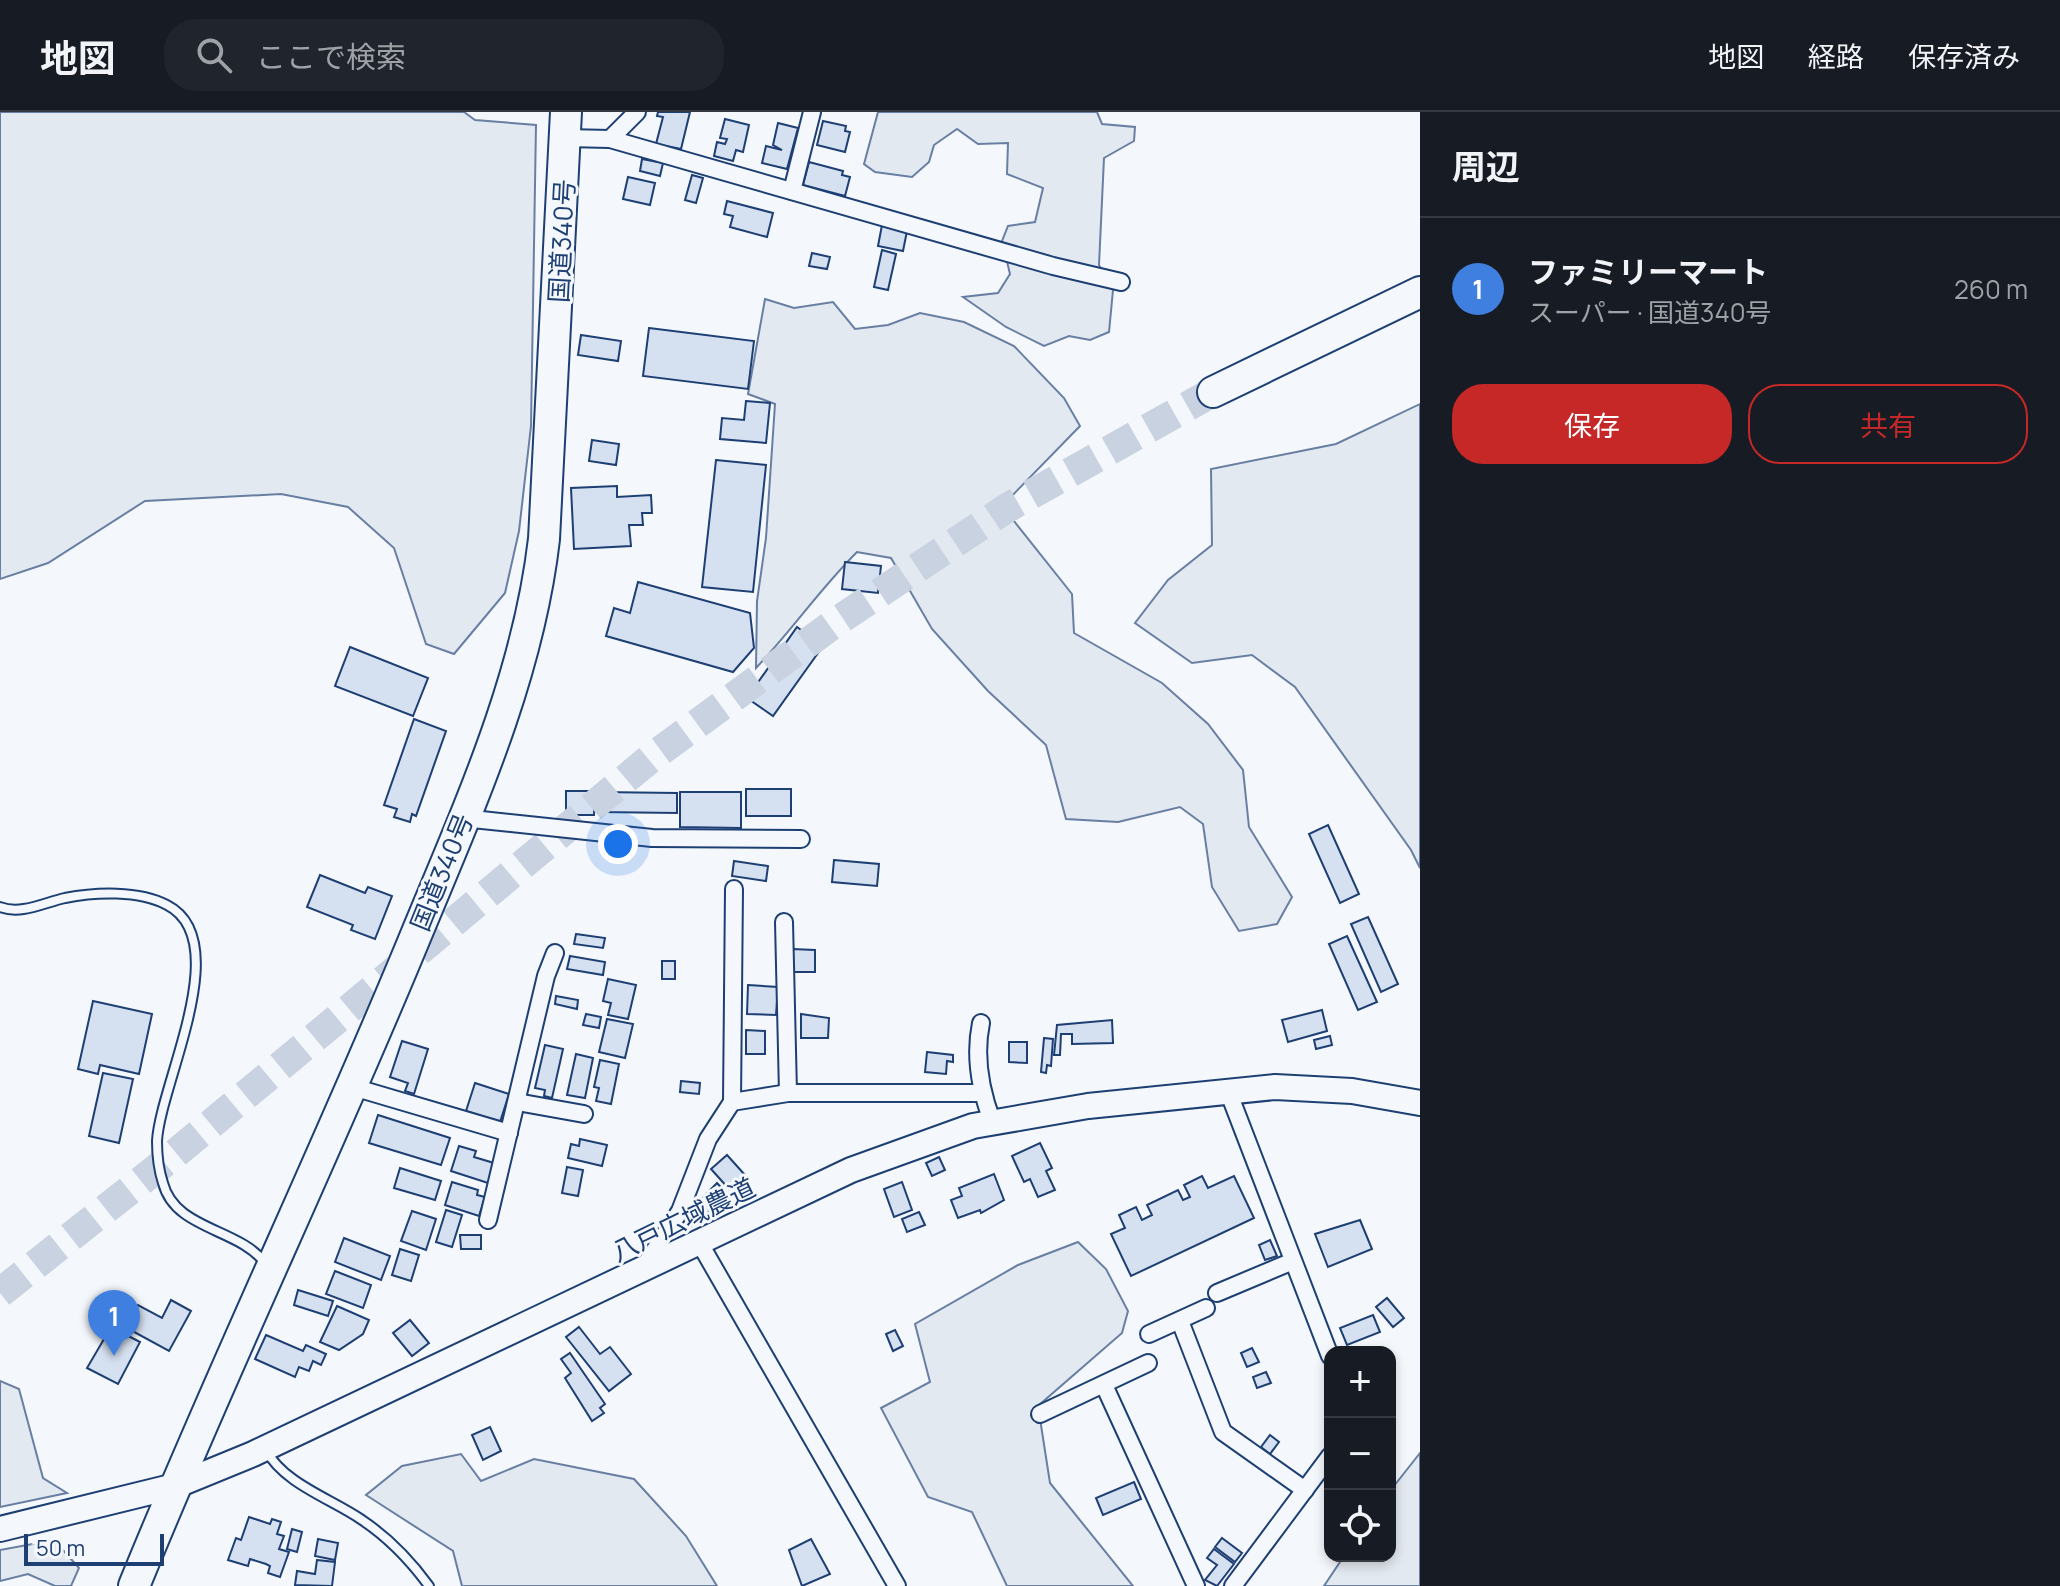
<!DOCTYPE html>
<html lang="ja">
<meta charset="utf-8">
<style>
body{margin:0;font-family:Manrope,"Noto Sans JP",sans-serif;background:#20242c;color:#f1f3f6}
.controls{position:absolute;right:24px;bottom:24px;display:grid;overflow:hidden;border-radius:16px;box-shadow:0 4px 12px #0003}
.controls button{width:72px;height:72px;display:grid;place-items:center;padding:0;border:0;border-bottom:2px solid #363941;background:#171b24;color:#f1f3f6;font:40px sans-serif}
.scale{position:absolute;left:24px;bottom:20px;width:140px;box-sizing:border-box;padding-left:8px;border:4px solid #1d3f73;border-top:0;font-size:22px;line-height:28px;white-space:nowrap;color:#1d3f73;-webkit-text-stroke:6px #f4f7fb;paint-order:stroke}
.you{position:absolute;left:618px;top:732px;width:28px;height:28px;margin:-20px;border:6px solid #fff;border-radius:50%;background:#1a73e8;box-shadow:0 0 0 12px #1a73e833}
.badge{display:grid;place-items:center;width:52px;height:52px;border-radius:50%;background:#c62828;color:#fff;font-size:26px;font-weight:700}
.pin{position:absolute;translate:-50% -66px;filter:drop-shadow(0 2px 4px #0008)}
.pin::after{content:'';position:absolute;top:42px;width:28px;height:24px;background:inherit;clip-path:polygon(0 0,100% 0,50% 100%)}
.list{margin:0;padding:0;list-style:none}
h2{display:flex;justify-content:space-between;align-items:center;height:104px;margin:0;padding:0 32px;font-size:34px}
h2 small{font-size:26px;font-weight:400;color:#9ea1a6}
.list li{display:grid;grid-template-columns:52px 1fr auto;gap:24px;align-items:center;box-sizing:border-box;height:144px;padding:0 32px;border-top:2px solid #363941}
.list b{display:block;font-size:30px;white-space:nowrap}
.list p{margin:0;font-size:26px;white-space:nowrap;color:#9ea1a6}
.list em{font-size:26px;font-style:normal;color:#9ea1a6}
.actions{display:flex;gap:16px;padding:24px 32px}
.actions a{flex:1;padding:18px 0;border:2px solid #c62828;border-radius:32px;text-align:center;font-size:28px;color:#c62828}
.actions .main{background:#c62828;color:#fff}
.icon{flex:none;width:44px;height:44px;fill:none;stroke:currentColor;stroke-width:2;stroke-linecap:round;stroke-linejoin:round}
.map{position:relative;flex:none;width:1420px;height:1474px;overflow:hidden}
header{display:flex;align-items:center;gap:48px;box-sizing:border-box;height:112px;padding:0 40px;background:#171b24;border-bottom:2px solid #363941}
header strong{font-size:38px}
nav{display:flex;gap:44px;margin-inline-start:auto;font-size:28px}
.search{width:560px;height:72px;background:#20242c;display:flex;align-items:center;gap:20px;box-sizing:border-box;padding:0 28px;border-radius:32px;color:#9ea1a6;font-size:30px}
main{display:flex}
aside{flex:1;background:#171b24}
.map>svg:first-child{display:block}
</style>
<header>
<strong>地図</strong>
<div class="search"><svg class="icon" aria-label="search" viewBox="0 0 24 24"><circle cx="10" cy="10" r="6"/><path d="M15 15l6 6"/></svg>ここで検索</div>
<nav><a>地図</a><a>経路</a><a>保存済み</a></nav>
</header>
<main>
<div class="map">
<svg width="1420" height="1474" viewBox="0 0 1420 1474">
<rect width="100%" height="100%" fill="#f4f7fb"/>
<g fill="#e3e9f0" stroke="#687fa3" stroke-width="2">
<polygon points="0,0 464,0 475,8 536,13 531,314 519,419 505,481 454,542 426,532 394,436 348,395 281,382 145,389 48,451 0,467"/>
<polygon points="878,0 1097,0 1102,12 1135,15 1134,29 1104,46 1099,153 1113,178 1109,220 1090,228 1069,224 1044,234 1006,215 963,185 998,181 1010,162 1002,129 1008,114 1035,110 1043,76 1007,62 1008,31 978,32 957,17 934,33 929,50 912,65 875,60 864,52"/>
<path d="M765 187 794 196 833 190 855 217 888 213 920 201 964 210 1014 234 1064 286 1080 314 1002 394 1072 482 1074 521 1162 571 1208 612 1243 658 1249 715 1292 785 1277 812 1239 819 1212 775 1203 712 1180 695 1118 710 1066 707 1046 633 988 579 932 517 891 446 857 440C820 477 792 518 756 556L757 489 766 426 775 292 748 282Z"/>
<polygon points="1420,292 1420,756 1411,738 1295,575 1252,543 1192,551 1135,511 1168,468 1212,433 1211,357 1336,332"/>
<polygon points="1078,1130 1106,1157 1128,1199 1122,1221 1038,1294 1050,1371 1133,1474 1007,1474 972,1400 928,1385 881,1296 930,1270 915,1212 1018,1153"/>
<polygon points="0,1269 19,1277 43,1366 67,1381 0,1395"/>
<polygon points="1420,1341 1420,1474 1324,1474 1344,1444 1390,1444 1390,1379"/>
<polygon points="461,1342 481,1369 534,1347 634,1367 686,1424 717,1474 462,1474 453,1439 366,1383 402,1354"/>
<polygon points="54,1428 79,1456 71,1474 55,1474 28,1462 0,1469 0,1438"/>
</g>
<g fill="#d5e0f0" stroke="#1d3f73" stroke-width="2">
<polygon points="658,0 690,0 681,37 656,32 663,5 657,4"/>
<polygon points="725,7 749,13 743,40 736,38 733,49 714,44 717,30 725,32 727,27 720,26"/>
<polygon points="823,9 846,14 845,19 850,20 845,40 817,33"/>
<polygon points="778,11 798,16 787,57 762,51 766,34 782,38 773,33"/>
<polygon points="642,47 663,51 660,64 640,59"/>
<polygon points="809,50 843,59 842,63 850,65 845,84 803,73"/>
<polygon points="692,63 703,66 696,91 685,88"/>
<polygon points="628,65 655,71 650,93 623,87"/>
<polygon points="727,89 773,101 767,125 730,115 733,104 724,102"/>
<polygon points="882,113 907,119 903,139 878,134"/>
<polygon points="882,138 896,142 888,178 874,175"/>
<polygon points="812,141 830,145 827,157 809,154"/>
<polygon points="649,216 754,229 748,277 643,264"/>
<polygon points="581,223 621,229 618,249 578,243"/>
<polygon points="746,289 770,291 766,331 720,327 722,306 744,308"/>
<polygon points="592,328 619,332 616,353 589,349"/>
<polygon points="716,348 766,353 753,480 702,475"/>
<polygon points="617,374 617,385 651,383 652,401 642,401 643,413 629,413 631,434 574,437 571,376"/>
<polygon points="845,450 881,454 878,481 842,477"/>
<polygon points="638,470 750,501 754,536 733,560 606,524 614,496 630,501"/>
<polygon points="797,515 823,534 773,604 747,586"/>
<polygon points="350,535 428,566 413,604 335,574"/>
<polygon points="414,607 446,619 416,704 412,702 410,710 394,705 397,697 384,693"/>
<rect x="746" y="677" width="45" height="27"/>
<polygon points="566,679 595,679 594,703 566,703"/>
<polygon points="598,680 677,681 677,701 598,700"/>
<polygon points="680,680 741,680 741,716 680,715"/>
<polygon points="1328,713 1359,782 1340,791 1309,722"/>
<polygon points="834,748 879,752 877,774 832,770"/>
<polygon points="734,749 768,754 766,769 732,764"/>
<polygon points="320,763 365,781 368,775 392,784 375,827 351,818 353,813 307,795"/>
<polygon points="1368,805 1398,872 1381,880 1351,812"/>
<polygon points="576,822 605,826 603,836 574,832"/>
<polygon points="1347,824 1377,890 1358,898 1329,832"/>
<polygon points="792,837 815,838 815,860 792,860"/>
<polygon points="570,844 605,850 603,863 567,857"/>
<rect x="662" y="849" width="13" height="18"/>
<polygon points="608,867 636,873 628,907 608,903 611,891 603,889"/>
<polygon points="748,873 778,875 776,903 747,902"/>
<polygon points="556,884 578,888 577,897 555,892"/>
<polygon points="93,889 152,902 139,962 100,953 98,962 78,957"/>
<polygon points="1322,898 1327,919 1288,930 1282,908"/>
<polygon points="586,902 601,905 599,916 583,913"/>
<polygon points="801,902 829,906 828,926 801,926"/>
<polygon points="607,907 633,912 625,946 599,940"/>
<polygon points="1112,908 1113,931 1072,932 1072,922 1061,922 1060,943 1054,943 1057,913"/>
<polygon points="746,918 765,919 765,942 746,942"/>
<polygon points="1330,924 1332,933 1316,937 1314,928"/>
<polygon points="1044,926 1053,927 1051,954 1047,953 1046,961 1041,960"/>
<polygon points="402,929 428,937 414,982 405,979 408,971 390,965"/>
<polygon points="1009,930 1027,930 1027,951 1009,950"/>
<polygon points="545,933 563,937 552,986 544,984 545,978 535,976"/>
<polygon points="927,940 953,943 953,950 947,949 946,962 925,960"/>
<polygon points="576,942 593,946 585,986 567,983"/>
<polygon points="600,948 619,952 611,992 596,989 599,976 594,975"/>
<polygon points="103,961 133,967 119,1031 89,1024"/>
<polygon points="681,969 700,971 699,982 680,980"/>
<polygon points="475,971 509,982 500,1010 466,999"/>
<polygon points="378,1003 450,1026 441,1053 369,1031"/>
<polygon points="580,1027 607,1033 602,1054 568,1046 571,1032 579,1034"/>
<polygon points="1040,1031 1052,1056 1046,1059 1055,1078 1038,1085 1030,1067 1024,1070 1012,1044"/>
<polygon points="459,1034 476,1039 474,1045 494,1051 488,1071 451,1059"/>
<polygon points="727,1043 745,1063 729,1077 711,1057"/>
<polygon points="939,1045 945,1058 932,1064 926,1051"/>
<polygon points="567,1055 583,1058 578,1084 562,1081"/>
<polygon points="400,1056 441,1069 435,1088 394,1076"/>
<polygon points="994,1062 1004,1088 981,1101 980,1098 958,1106 951,1088 962,1084 959,1076"/>
<polygon points="1202,1064 1208,1076 1234,1064 1254,1106 1131,1164 1111,1122 1125,1116 1119,1103 1136,1095 1142,1108 1152,1103 1147,1093 1178,1078 1183,1088 1190,1085 1184,1073"/>
<polygon points="452,1070 478,1078 477,1083 485,1085 479,1104 445,1093"/>
<polygon points="902,1070 912,1098 894,1105 884,1077"/>
<polygon points="717,1071 729,1084 688,1116 681,1108"/>
<polygon points="446,1098 462,1103 452,1135 436,1130"/>
<polygon points="412,1099 436,1107 426,1138 401,1129"/>
<polygon points="919,1100 925,1113 907,1120 902,1107"/>
<polygon points="1360,1108 1372,1137 1328,1155 1315,1122"/>
<polygon points="460,1123 481,1123 481,1137 461,1137"/>
<polygon points="344,1126 390,1144 381,1168 335,1150"/>
<polygon points="1270,1128 1277,1144 1265,1148 1259,1133"/>
<polygon points="400,1137 419,1143 411,1169 392,1163"/>
<polygon points="335,1159 371,1173 363,1196 326,1182"/>
<polygon points="298,1178 333,1189 328,1204 294,1193"/>
<polygon points="1387,1186 1404,1206 1393,1215 1376,1195"/>
<polygon points="171,1188 191,1199 169,1239 125,1215 138,1193 162,1206"/>
<polygon points="337,1194 369,1208 363,1222 339,1238 320,1230"/>
<polygon points="1373,1203 1380,1220 1347,1233 1340,1216"/>
<polygon points="410,1208 429,1231 412,1244 393,1221"/>
<polygon points="111,1215 140,1230 118,1272 87,1256"/>
<polygon points="579,1215 600,1242 610,1235 631,1262 609,1279 566,1225"/>
<polygon points="895,1218 903,1234 893,1239 886,1222"/>
<polygon points="266,1223 303,1239 306,1233 326,1242 321,1253 313,1249 309,1259 299,1255 295,1265 255,1247"/>
<polygon points="1252,1236 1259,1250 1247,1255 1241,1241"/>
<polygon points="570,1241 605,1292 600,1296 604,1301 592,1309 565,1266 571,1261 561,1247"/>
<polygon points="1266,1260 1271,1271 1257,1276 1253,1265"/>
<polygon points="490,1315 501,1339 483,1348 472,1323"/>
<polygon points="1270,1323 1279,1330 1270,1342 1261,1335"/>
<polygon points="1134,1370 1141,1387 1103,1403 1096,1386"/>
<polygon points="249,1405 270,1412 272,1407 281,1410 277,1422 284,1424 279,1437 289,1440 280,1465 268,1461 270,1454 266,1452 250,1447 248,1454 228,1448 236,1426 241,1428"/>
<polygon points="292,1417 302,1420 297,1440 287,1437"/>
<polygon points="1222,1426 1242,1441 1235,1450 1215,1435"/>
<polygon points="318,1427 338,1431 335,1448 315,1444"/>
<polygon points="811,1427 830,1462 802,1474 789,1438"/>
<polygon points="1214,1437 1234,1452 1217,1474 1205,1468 1217,1453 1207,1446"/>
<polygon points="317,1448 335,1450 332,1474 295,1473 297,1459 315,1462"/>
</g>
<g fill="none" stroke-linecap="round" stroke-linejoin="round">
<polyline stroke="#c9d2e0" stroke-width="30" stroke-dasharray="30 15" stroke-linecap="butt" points="0,1181 170,1046 652,645 836,510 1007,396 1213,280"/>
<defs>
<g id="lane">
<path d="M0 795C21 803 43 791 65 786 95 780 139 778 167 793 236 828 160 972 157 1029 157 1041 159 1059 163 1071 175 1118 239 1116 265 1151"/>
<path d="M266 1338C284 1372 332 1387 362 1408 389 1426 410 1448 429 1474"/>
</g>
<g id="street">
<polyline points="566,26 610,27 1053,154 1121,170"/>
<polyline points="610,27 637,0"/>
<polyline points="792,79 812,0"/>
<polyline points="463,706 652,726 801,727"/>
<polyline points="784,810 788,981"/>
<path d="M981 911C974 945 980 977 992 1009"/>
<polyline points="353,975 509,1021"/>
<polyline points="1228,979 1330,1244"/>
<polyline points="517,990 584,1002"/>
<polyline points="732,990 788,981 982,981"/>
<polyline points="488,1108 546,864 555,841"/>
<polyline points="699,1130 897,1474"/>
<polyline points="643,1156 680,1099 708,1027 732,990 734,777"/>
<polyline points="1217,1181 1293,1149"/>
<polyline points="1180,1209 1223,1320 1305,1378"/>
<polyline points="1149,1222 1206,1196"/>
<polyline points="1104,1273 1196,1474"/>
<polyline points="1040,1302 1148,1251"/>
<polyline points="1233,1474 1330,1344"/>
</g>
<polyline id="secondary" points="0,1417 175,1374 253,1342 851,1058 973,1014 1088,994 1275,975 1352,979 1420,991"/>
<g id="highway">
<polyline points="1213,280 1420,180"/>
<path d="M134 1474C223 1255 326 1042 416 823 469 695 528 566 544 427L566 0"/>
</g>
</defs>
<use href="#lane" stroke="#1d3f73" stroke-width="12"/>
<use href="#street" stroke="#1d3f73" stroke-width="20"/>
<use href="#secondary" stroke="#1d3f73" stroke-width="28"/>
<use href="#highway" stroke="#1d3f73" stroke-width="34"/>
<use href="#lane" stroke="#f4f7fb" stroke-width="8"/>
<use href="#street" stroke="#f4f7fb" stroke-width="16"/>
<use href="#secondary" stroke="#f4f7fb" stroke-width="24"/>
<use href="#highway" stroke="#f4f7fb" stroke-width="30"/>
</g>
<g text-anchor="middle" dominant-baseline="central" stroke-width="6" stroke-linejoin="round" paint-order="stroke">
<g font-size="26" fill="#1d3f73" stroke="#f4f7fb">
<text transform="translate(561 129) rotate(-87)">国道340号</text>
<text transform="translate(441 760) rotate(-68)">国道340号</text>
<text transform="translate(683 1107) rotate(-26)">八戸広域農道</text>
</g>
</g>
</svg>
<div class="controls">
<button>+</button>
<button>−</button>
<button><svg class="icon" aria-label="locate" viewBox="0 0 24 24"><circle cx="12" cy="12" r="6"/><path d="M12 2v4M12 18v4M2 12h4M18 12h4"/></svg></button>
</div>
<div class="scale">50 m</div>
<div class="you"></div>
<div class="pin badge" style="left:114px;top:1244px;background:#3f7fe0">1</div>
</div>
<aside>
<h2>周辺<small></small></h2>
<ul class="list">
<li><span class="badge" style="background:#3f7fe0">1</span><div><b>ファミリーマート</b><p>スーパー · 国道340号</p></div><em>260 m</em></li>
</ul>
<div class="actions"><a class="main">保存</a><a>共有</a></div>
</aside>
</main>
